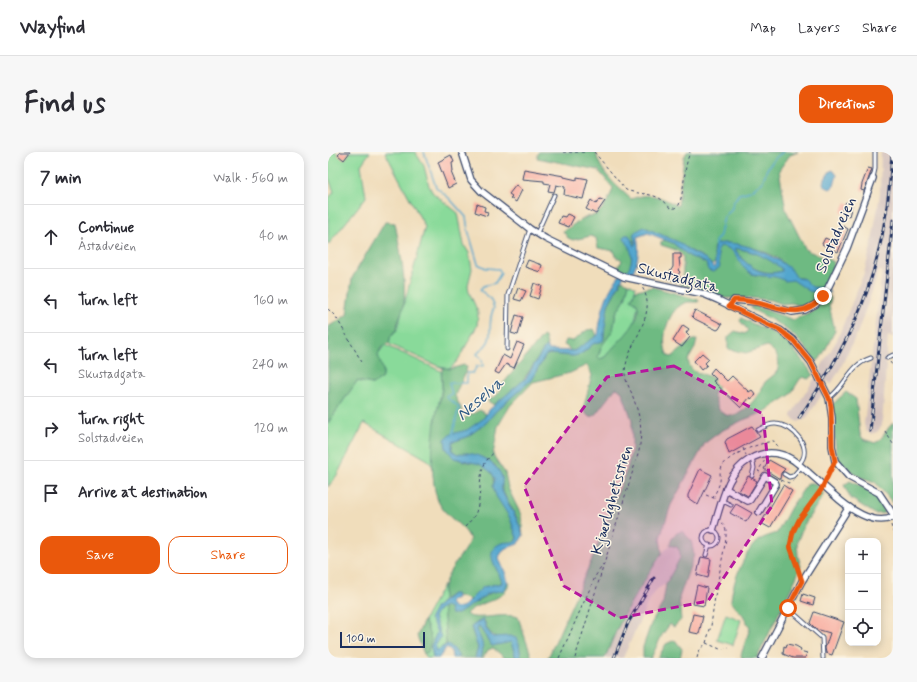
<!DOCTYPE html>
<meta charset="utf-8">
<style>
body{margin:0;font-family:Mynerve,sans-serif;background:#f7f7f7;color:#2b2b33}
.controls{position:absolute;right:12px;bottom:12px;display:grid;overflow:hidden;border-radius:8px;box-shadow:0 2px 10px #0003}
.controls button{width:36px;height:36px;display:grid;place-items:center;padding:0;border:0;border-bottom:1px solid #e1e1e2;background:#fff;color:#2b2b33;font:20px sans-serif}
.scale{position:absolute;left:12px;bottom:10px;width:85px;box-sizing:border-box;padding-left:4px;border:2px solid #1b2f5e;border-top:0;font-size:11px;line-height:14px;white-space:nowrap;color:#1b2f5e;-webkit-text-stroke:3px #fcf5e5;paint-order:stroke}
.stop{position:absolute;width:12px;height:12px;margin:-9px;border:3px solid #ea580c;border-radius:50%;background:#fff}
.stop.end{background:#ea580c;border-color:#fff;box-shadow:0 1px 4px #0008}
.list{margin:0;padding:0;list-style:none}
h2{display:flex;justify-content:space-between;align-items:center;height:52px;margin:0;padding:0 16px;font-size:17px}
h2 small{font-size:13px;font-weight:400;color:#7c7c81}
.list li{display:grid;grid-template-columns:26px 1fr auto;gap:12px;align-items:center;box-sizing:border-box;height:64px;padding:0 16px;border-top:1px solid #e1e1e2}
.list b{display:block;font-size:15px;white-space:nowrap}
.list p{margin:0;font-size:13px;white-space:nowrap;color:#7c7c81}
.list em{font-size:13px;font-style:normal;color:#7c7c81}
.actions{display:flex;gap:8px;padding:12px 16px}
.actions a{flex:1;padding:9px 0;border:1px solid #ea580c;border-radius:12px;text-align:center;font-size:14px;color:#ea580c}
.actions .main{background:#ea580c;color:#fff}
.icon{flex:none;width:22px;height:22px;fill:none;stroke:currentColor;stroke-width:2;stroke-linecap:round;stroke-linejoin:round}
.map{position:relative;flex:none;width:565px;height:506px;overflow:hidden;border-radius:12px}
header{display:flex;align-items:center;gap:24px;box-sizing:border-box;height:56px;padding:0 20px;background:#fff;border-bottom:1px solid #e1e1e2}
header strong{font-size:19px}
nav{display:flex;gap:22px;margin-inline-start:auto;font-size:14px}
.intro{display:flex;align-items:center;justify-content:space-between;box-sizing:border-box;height:96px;padding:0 24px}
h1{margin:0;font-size:28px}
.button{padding:10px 18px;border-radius:12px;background:#ea580c;color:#fff;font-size:14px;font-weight:700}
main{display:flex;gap:24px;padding:0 24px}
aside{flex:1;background:#fff;border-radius:12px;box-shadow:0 2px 10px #0003}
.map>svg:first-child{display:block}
</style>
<header>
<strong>Wayfind</strong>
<nav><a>Map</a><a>Layers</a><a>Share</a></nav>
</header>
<div class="intro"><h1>Find us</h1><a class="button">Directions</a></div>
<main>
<aside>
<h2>7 min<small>Walk · 560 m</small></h2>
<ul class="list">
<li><svg class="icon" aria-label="ahead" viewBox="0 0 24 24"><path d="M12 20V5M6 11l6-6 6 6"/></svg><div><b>Continue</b><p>Åstadveien</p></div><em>40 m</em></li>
<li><svg class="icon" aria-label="left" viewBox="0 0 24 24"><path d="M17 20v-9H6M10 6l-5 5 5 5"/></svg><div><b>Turn left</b></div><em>160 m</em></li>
<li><svg class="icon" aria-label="left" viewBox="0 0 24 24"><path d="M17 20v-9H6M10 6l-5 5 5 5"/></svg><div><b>Turn left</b><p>Skustadgata</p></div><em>240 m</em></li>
<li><svg class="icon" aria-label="right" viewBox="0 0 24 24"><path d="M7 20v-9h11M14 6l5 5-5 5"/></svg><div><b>Turn right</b><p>Solstadveien</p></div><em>120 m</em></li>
<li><svg class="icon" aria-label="arrive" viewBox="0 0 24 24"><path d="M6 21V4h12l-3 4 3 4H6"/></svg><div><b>Arrive at destination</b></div></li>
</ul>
<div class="actions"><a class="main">Save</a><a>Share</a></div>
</aside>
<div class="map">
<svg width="565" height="506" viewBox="0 0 565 506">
<rect width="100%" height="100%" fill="#fcf5e5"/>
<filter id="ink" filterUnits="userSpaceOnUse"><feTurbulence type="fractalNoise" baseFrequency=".025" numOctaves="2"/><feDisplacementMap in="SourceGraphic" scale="8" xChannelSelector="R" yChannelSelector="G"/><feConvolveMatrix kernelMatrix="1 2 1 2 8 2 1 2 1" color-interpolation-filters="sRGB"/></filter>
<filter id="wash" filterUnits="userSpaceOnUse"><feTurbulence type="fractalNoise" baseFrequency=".012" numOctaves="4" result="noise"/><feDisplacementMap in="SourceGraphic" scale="16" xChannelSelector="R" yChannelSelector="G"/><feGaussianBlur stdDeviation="0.9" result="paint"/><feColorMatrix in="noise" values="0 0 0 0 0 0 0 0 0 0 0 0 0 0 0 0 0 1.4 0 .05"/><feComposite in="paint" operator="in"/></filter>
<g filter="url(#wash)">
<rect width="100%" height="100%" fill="#f0ddbb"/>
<g fill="#d1c0bc">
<polygon points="553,0 565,0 565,186 560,184 554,274 549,280 543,282 538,279 536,272 554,119 551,119 530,179 511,219 503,232 499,229 494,236 495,241 478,267 470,270 463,265 463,263 487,226 490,229 493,224 493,215 509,188 536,121 543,95 552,42"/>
<polygon points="342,393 349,395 352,400 350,412 338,432 329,437 319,452 295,506 277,506 289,477 303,450 334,401"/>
</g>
<g fill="#89da9a" stroke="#52847c">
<polygon points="0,0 8,0 11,3 20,0 42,0 33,13 38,45 0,93 0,47 6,40 0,24"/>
<polygon points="57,0 87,0 96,14 101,34 105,41 130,61 136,93 141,101 144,117 140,133 141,140 150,160 149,174 130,208 122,217 112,215 61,192 62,185 69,178 97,75"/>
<polygon points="301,131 308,135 304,147 310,153 306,174 277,205 272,207 270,205 273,195 285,178 288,161 297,147"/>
<polygon points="57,193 113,219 114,235 107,271 105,315 100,308 36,271 9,323 0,335 0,271 29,229 44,232 51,229 55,224 55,218 49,203"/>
<polygon points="115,433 115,448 108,455 102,466 109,480 103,494 105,506 99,506 96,502 101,497 100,477 96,468"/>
<path d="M115 454 118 492 109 499 107 494C116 483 109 476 106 464L110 458Z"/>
<polygon points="398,462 413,468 405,493 389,488"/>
</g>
<g fill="#6eba82" stroke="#447470">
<path d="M211 0H268C271 20 289 34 303 47 323 40 331 44 350 54L356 5 359 0H470L462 3 451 18 458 58 478 98 506 110C504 120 497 126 496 136L486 137 474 126H469C462 119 457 112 449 106 439 99 396 85 386 94L385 99 388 110 384 113 375 105 319 76 306 87 308 92 304 97 303 113 298 120H292L290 114 294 109 292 106H289L286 99 270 96 268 86 263 84 245 88 240 86 235 79C243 75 248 70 255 67 259 64 263 64 267 63 275 59 283 44 285 36L270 18 209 6Z"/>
<path d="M57 70 67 71C72 98 78 124 76 151 75 160 69 168 69 178L63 183 61 191 53 196 50 203 55 218V224L51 229 44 232 29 229 0 271V175L19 163 24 126Z"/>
<path d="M337 88 345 91 361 104 378 111 382 119H388L391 111 389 97 392 94C412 96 410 115 424 122 431 125 441 123 449 124 454 124 461 127 466 128 477 132 481 142 494 140L486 149 475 154 463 151 454 152 443 148 424 146H395L367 135 353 133 352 130 355 127V105L348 98 333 93V90Z"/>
<path d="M407 96C421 99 448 104 454 119 434 125 415 113 407 96Z"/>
<path d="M294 128 301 131 297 147 288 161 285 178 273 195 270 205 272 207 277 205C288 190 316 171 309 151L303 147 308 138 325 135 371 148 370 150C367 150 363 150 360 150 340 154 331 189 340 204L344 205 365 188H369L367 196 360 208C361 213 362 216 366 219 372 223 401 225 385 242 388 247 388 255 392 259 406 273 424 252 431 241 434 238 435 233 437 230 440 227 444 225 447 222 455 211 449 200 439 194L418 201 400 197V185L407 179 417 182 420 178 412 169 413 166 449 183 461 192 486 223 480 227 475 225 472 227 462 243 436 260 415 268 393 279 377 291 343 353 332 386 334 401 303 450 289 477 277 506H220L265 405 299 317 304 296V268L294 240 289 236 287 237 266 264 261 265 255 258 264 223 259 213 242 221 205 230 182 254 170 274 165 303 177 321 180 336 193 363 195 384 189 366 174 338V325L167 313 155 306 140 301 129 302 124 298V290L139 285 159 270 167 260 203 228 218 203C230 200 241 207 253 202 257 200 261 195 265 192 270 190 272 191 276 187L277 162 280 153Z"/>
<path d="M498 142 503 146 501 153 507 179C501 189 497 201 490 209L486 207C469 182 450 170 423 157V155L426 154 466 168 488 157Z"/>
<polygon points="266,177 269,184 254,195 242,200 241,196 236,193 238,188 245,189 259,178"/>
<path d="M215 184 217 185 219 193 193 231 166 253 160 249 161 247C169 245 171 242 173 234Z"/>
<path d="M136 213 139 215C137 224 130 234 127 244L133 256 135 267 152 258 158 262C152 276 130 282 117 287L118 296C121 299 126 305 130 307 146 315 155 304 166 325L165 335 182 366 189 386 187 390 166 396 168 417 173 423 174 431 155 435 142 448 124 442 115 448C114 421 131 410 142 388 139 374 117 366 110 349 102 329 104 291 107 270 108 258 113 248 114 237 115 230 112 222 115 216L122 217Z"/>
<path d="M518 240 528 247 532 282 535 287 547 291C556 286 558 277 565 271V351L547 330 532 325 512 310 508 300 504 253Z"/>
<path d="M522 329C538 337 554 342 556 361L547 362 522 346 516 333Z"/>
<path d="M480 331H486L496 342 476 373 469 390 470 404 473 414 468 426 429 506H414L413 503 422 476 415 463 403 450C403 434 417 397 431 388 436 385 443 383 449 381L463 355Z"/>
<path d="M354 379 363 388 366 403 351 446 353 468 346 475 342 472 334 483 323 506H315V495L323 472 335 451 338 432 352 406V400L349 395 342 393C343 386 346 381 354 379Z"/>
<path d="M182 430C177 451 148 449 138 462 145 470 177 460 190 465L204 506H193L191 492C175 487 161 488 157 470L151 469 143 475 150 496 147 506H130V503L118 492 115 454C118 455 121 457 123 458 137 462 168 435 182 430Z"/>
<polygon points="96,468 103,487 100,500 96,502 89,484"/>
<polygon points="151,474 163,493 183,489 188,506 177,506 165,496 160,498 155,506 152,506 154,500 149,478"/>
<polygon points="347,488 354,497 352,506 330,506 338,492"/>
</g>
<g fill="#52a6ce" stroke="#366a96" fill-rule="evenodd">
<polygon points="505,18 509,23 506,34 502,37 496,34 495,30 502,19"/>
<path d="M316 75 350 90 364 100 378 107 386 116C390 108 382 100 388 92 411 87 444 102 461 116 465 118 466 123 469 126L476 127 484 135 496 136 502 140 500 143 481 139 465 128 457 129C446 121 433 127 421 120 409 113 411 96 392 94L389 97 392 115 385 120 380 118 378 111 361 104 345 91 320 81 309 85C312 95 310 112 304 121L296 123 280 153 275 189 265 192 253 202 246 204 223 202 218 203 203 228 167 260 159 270 139 285 124 290V298L129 302C132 302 135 301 138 301 150 301 172 313 174 326 175 332 172 335 175 341 182 356 191 368 195 384L190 392 176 397 171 405C173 416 185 427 176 438L161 441 130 462H123L121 456 117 454 110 458 106 466 113 485 107 494 108 499 120 492 126 497 130 503V506H124L123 499 118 496 111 506H105L103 494 109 480 102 466 108 455 124 442H128L129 446 122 449V451L126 456 133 455 138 452 155 435 174 431C172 418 152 399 174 391 178 390 183 390 187 390L189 386 182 366 168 344 165 334 167 327 164 321 152 312 126 306 118 296 117 287 123 282 139 278 155 267 162 257 198 226 217 195H219L221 198 246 199 270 183C274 156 277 142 294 120L299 119C307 107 304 98 296 86L297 83H301L307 94 308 90 305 83 307 80ZM406 96C425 98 440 106 454 117V119C433 126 417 113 406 96Z"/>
<path d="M155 467 159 478 165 485 182 484 188 486 191 492 193 506H188L183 490 164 494 151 474 149 478C154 491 157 492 152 506H147L150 496 143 475Z"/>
</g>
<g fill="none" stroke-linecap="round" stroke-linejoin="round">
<g stroke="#52a6ce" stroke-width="1.5">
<path d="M96 0 108 35 122 47 138 65 140 78 150 112 158 116 171 117 173 121 167 131 155 134 152 138 162 146 166 156C159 168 165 182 160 190 157 195 152 198 149 202L154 207 155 214H149L145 221H139V231H121L124 242 118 245 131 255 124 284"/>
<polyline points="387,94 387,90 392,83 396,65 403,58 406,49 411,42 422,39 434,31 439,17 447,6 455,0"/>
</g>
</g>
<g id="blocks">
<g fill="#f8a599">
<polygon points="13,0 22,0 16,8 10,3"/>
<polygon points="123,3 126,10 124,11 125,19 123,20 128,32 120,36 110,10"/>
<polygon points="540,16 544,17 536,39 533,38 534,32"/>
<polygon points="196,17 236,24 236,25 249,28 249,25 260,27 255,47 236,43 237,35 228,33 226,40 220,39 222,32 216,31 216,29 194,27"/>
<polygon points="188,33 194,38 188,50 182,46 184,44 181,42"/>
<polygon points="272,47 277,49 268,62 258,57 263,48 268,52"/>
<polygon points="518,50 524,53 521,64 513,60"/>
<polygon points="149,52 157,55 156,59 160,60 159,64 147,60"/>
<polygon points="239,62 246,65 241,75 230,71 233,64 237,65"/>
<polygon points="515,74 520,77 510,100 494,92 497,86 504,89 505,87 509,89"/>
<polygon points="345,102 353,102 353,106 351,106 352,115 350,118 352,120 350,123 353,126 350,130 338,126 345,115"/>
<polygon points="200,108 214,113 212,120 197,115"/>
<polygon points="206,131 214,134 210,147 202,144"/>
<polygon points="190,136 198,139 193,149 186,147"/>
<polygon points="367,158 394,172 391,177 389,178 367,167 364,164"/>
<polygon points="188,163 195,165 190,183 183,181"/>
<polygon points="355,173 361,177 358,181 362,185 354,195 345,189"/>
<polygon points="189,190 196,193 186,216 178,212 171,222 167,220 175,203 182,207"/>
<polygon points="374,201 381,207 377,211 379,213 373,218 366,209"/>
<polygon points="386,216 399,229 404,224 421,240 424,238 428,243 423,247 422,245 413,256 385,229 388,227 382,221"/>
<polygon points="424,274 432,285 401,302 397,290 399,287"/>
<polygon points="441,308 457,317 453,321 452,327 436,317"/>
<polygon points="372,317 384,323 370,353 360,346 360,343"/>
<polygon points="420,324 429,329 420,344 411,339"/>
<polygon points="455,333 464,339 442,376 433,371"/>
<polygon points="408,352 424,361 418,370 402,361"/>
<polygon points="373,405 383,407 380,426 369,423"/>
<polygon points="369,433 379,436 376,454 365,452"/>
<polygon points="475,442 487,446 485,453 473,449"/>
<polygon points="486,460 516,470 504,503 498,501 497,496 502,481 488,477 482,471"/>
<polygon points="365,462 375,464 371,482 361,480"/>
<polygon points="459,492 468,494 473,497 472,499 479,501 477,506 465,506 455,502 456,494 458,495"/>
</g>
</g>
</g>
<g filter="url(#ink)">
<use href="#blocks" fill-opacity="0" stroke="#3b496c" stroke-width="1"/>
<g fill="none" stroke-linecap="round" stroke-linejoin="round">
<defs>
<g id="service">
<polyline points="545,26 547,17 547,0"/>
<polyline points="209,81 226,43"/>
<polyline points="179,197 180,143 202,77"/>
<polyline points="559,206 565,203"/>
<path d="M501 246C519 233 521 213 543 206"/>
<path d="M430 278C436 275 441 271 448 272 466 273 486 297 471 312"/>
<polyline points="424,306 426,316 424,324"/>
<polyline points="456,322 461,325 465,324 473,315"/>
<polyline points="395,349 403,353"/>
<circle cx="383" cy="386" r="8"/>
<polyline points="378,403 381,393"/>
<polyline points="460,456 494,486 495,506"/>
</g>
<g id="minor">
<polyline points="134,0 143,28 153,39 202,77 218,87 296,125 376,142 390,148 452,178 465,188 483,210 501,246 504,266 504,294 507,309 521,325 551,341 565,362"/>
<polyline points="401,154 406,148 429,150 464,160 477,158 488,152 498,140 519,96 545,26"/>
<polyline points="398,337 420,349 422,348 437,324 447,330 448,332 431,360"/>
<path d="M506 343C520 356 546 375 565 365"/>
<path d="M385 378C390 362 394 345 401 330 410 312 430 297 451 302 463 304 471 313 480 320"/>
<polyline points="434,506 474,429 521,355"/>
</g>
</defs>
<use href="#service" stroke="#3b496c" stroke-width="5"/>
<use href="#minor" stroke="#3b496c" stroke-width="8"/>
<g stroke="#3b496c" stroke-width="1" stroke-dasharray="3 3" stroke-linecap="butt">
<polyline points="235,0 256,0"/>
<path d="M266 0 298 38C315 44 330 39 342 56H347L351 53C357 36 355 19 362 0"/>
<polyline points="0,157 8,165 35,212"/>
<polyline points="562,210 565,214"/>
<polyline points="557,279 565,292"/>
<polyline points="415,296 418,303"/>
<polyline points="432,320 430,319 437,308"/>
<polyline points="453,328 461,331 466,328"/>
<polyline points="498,328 504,314"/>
<polyline points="378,343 388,347"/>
<path d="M385 346C387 341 391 335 392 329 393 325 391 320 393 317 397 303 434 290 446 289L451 296"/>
<polyline points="563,373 565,380"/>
<path d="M137 375C141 370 146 366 148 360 156 339 146 315 167 300"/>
<path d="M472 421C468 413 462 403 462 394 461 374 481 354 492 339"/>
<polyline points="378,491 392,497 401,496"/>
<polyline points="231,506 268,423 275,413"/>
<path d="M247 506 311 299C315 275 312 265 304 242 302 237 297 228 297 222 297 192 332 164 314 135"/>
<polyline points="369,506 371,499 378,491 383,474 387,444 398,387 398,378 394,370"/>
</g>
<use href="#service" stroke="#fff" stroke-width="3"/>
<use href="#minor" stroke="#fff" stroke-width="5.5"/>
<defs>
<g id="rail">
<path d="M471 266C532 178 559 108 564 0"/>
<polyline points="542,279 565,68"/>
<polyline points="286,506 300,471 326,426"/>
</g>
</defs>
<use href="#rail" stroke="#1b2f5e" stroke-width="3"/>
<use href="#rail" stroke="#fcf5e5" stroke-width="1.5" stroke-dasharray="4.5" stroke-linecap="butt"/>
<defs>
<polyline id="minor-bridge" points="480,320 506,343"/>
</defs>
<use href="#minor-bridge" stroke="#3b496c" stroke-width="8" stroke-linecap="butt"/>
<use href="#minor-bridge" stroke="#fff" stroke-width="5.5"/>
</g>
</g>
<g fill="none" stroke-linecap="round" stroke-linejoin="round" filter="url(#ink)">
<path stroke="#ea580c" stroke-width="5" d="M460 456 474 429 462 394 465 380 471 368 493 338 507 309 504 294 503 254 501 246 483 210 465 188 452 178 401 154 406 148C440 146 469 176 495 144"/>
</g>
<path fill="#b5179e" fill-opacity="0.2" stroke="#b5179e" stroke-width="3" stroke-dasharray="8 5" stroke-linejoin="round" d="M346 214 435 262 444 354 380 449 291 466 236 434 196 334 279 225Z"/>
<g text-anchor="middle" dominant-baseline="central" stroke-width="3" stroke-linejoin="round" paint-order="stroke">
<g font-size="16" fill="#1b2f5e" stroke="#fcf5e5">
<text transform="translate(508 83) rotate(-67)">Solstadveien</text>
<text transform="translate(350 126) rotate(14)">Skustadgata</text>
<text transform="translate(284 348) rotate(-74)">Kjærlighetsstien</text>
</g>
<g font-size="17" font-style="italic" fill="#2e5985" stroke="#fcf5e5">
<text transform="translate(152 247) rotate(-41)">Neselva</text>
</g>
</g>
</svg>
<div class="controls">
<button>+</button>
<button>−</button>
<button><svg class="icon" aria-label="locate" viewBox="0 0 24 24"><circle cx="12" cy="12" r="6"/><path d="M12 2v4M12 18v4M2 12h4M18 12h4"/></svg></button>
</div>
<div class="scale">100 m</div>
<div class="stop" style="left:460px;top:456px"></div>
<div class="stop end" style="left:495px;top:144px"></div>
</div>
</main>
